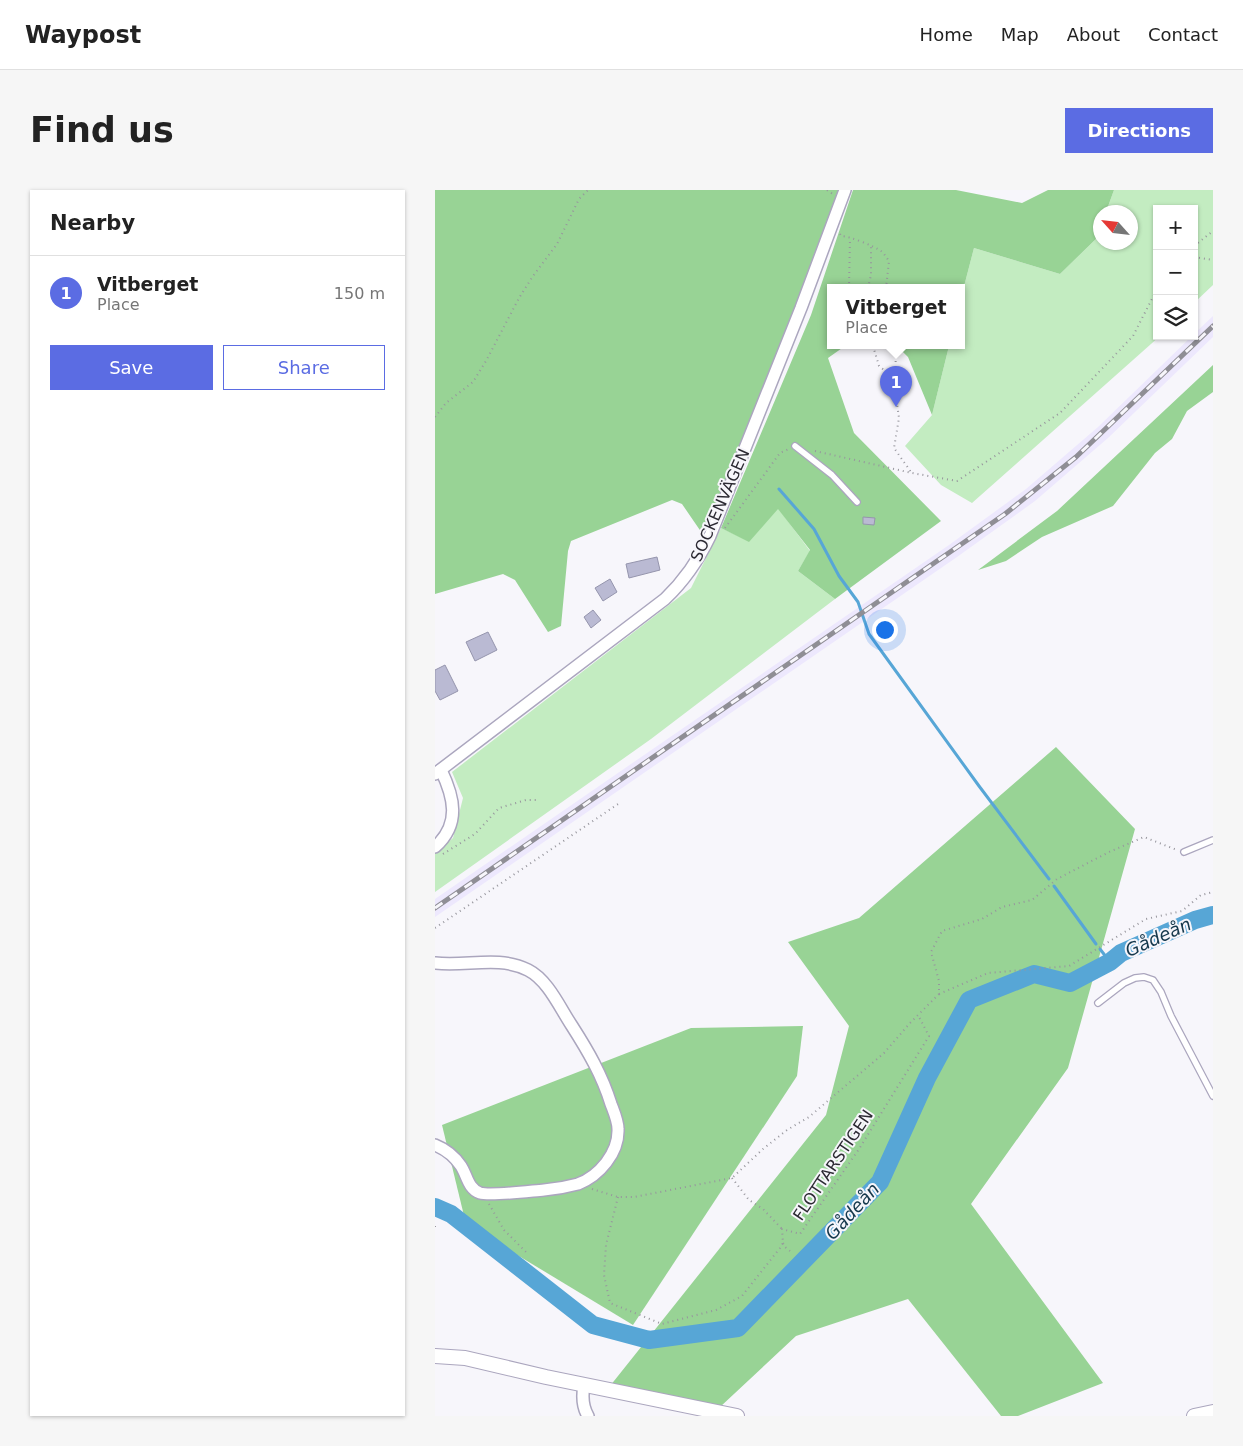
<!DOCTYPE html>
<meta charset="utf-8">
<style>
body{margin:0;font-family:"DejaVu Sans",sans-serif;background:#f6f6f6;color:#222}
.controls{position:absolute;right:15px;top:15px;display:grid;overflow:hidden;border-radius:0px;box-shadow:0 1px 4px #0004}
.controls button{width:45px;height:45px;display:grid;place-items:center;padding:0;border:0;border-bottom:1px solid #e0e0e0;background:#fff;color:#222;font:25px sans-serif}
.compass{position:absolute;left:658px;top:15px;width:45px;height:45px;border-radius:50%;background:#fff;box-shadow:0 1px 4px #0004;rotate:297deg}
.you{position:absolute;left:449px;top:439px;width:18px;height:18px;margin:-12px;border:4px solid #fff;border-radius:50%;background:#1a73e8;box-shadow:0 0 0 8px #1a73e833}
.badge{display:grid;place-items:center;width:32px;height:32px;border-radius:50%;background:#5b6ce3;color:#fff;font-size:16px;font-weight:700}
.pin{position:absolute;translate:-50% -41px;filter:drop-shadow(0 1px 2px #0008)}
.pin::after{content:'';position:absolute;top:26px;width:18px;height:15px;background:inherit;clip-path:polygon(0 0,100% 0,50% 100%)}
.popup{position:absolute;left:392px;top:94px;width:138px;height:65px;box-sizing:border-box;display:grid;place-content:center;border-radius:0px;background:#fff;filter:drop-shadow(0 1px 4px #0005);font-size:16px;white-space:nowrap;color:#767676}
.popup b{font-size:19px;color:#222}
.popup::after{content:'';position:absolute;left:50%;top:100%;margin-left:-10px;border:10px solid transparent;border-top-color:#fff}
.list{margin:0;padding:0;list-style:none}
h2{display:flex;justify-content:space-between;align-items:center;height:65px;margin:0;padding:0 20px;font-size:21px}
h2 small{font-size:16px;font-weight:400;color:#767676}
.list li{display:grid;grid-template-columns:32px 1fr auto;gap:15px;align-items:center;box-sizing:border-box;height:75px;padding:0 20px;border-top:1px solid #e0e0e0}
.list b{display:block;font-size:19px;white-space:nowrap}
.list p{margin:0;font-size:16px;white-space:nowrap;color:#767676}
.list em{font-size:16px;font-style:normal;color:#767676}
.actions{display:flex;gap:10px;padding:15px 20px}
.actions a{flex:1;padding:11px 0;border:1px solid #5b6ce3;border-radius:0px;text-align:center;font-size:18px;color:#5b6ce3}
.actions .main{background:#5b6ce3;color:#fff}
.icon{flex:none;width:28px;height:28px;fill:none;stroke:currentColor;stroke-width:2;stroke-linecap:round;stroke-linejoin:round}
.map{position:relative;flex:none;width:778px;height:1226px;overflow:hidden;border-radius:0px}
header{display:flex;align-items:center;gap:30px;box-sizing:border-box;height:70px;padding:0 25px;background:#fff;border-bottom:1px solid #e0e0e0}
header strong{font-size:24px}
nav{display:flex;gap:28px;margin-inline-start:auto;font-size:18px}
.intro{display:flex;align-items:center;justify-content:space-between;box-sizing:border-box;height:120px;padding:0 30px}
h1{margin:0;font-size:35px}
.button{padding:12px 22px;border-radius:0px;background:#5b6ce3;color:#fff;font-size:18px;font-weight:700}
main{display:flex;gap:30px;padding:0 30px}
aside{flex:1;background:#fff;border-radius:0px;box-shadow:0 1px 4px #0004}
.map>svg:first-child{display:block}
</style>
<header>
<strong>Waypost</strong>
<nav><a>Home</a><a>Map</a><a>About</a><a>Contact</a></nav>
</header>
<div class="intro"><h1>Find us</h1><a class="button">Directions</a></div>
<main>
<aside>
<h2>Nearby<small></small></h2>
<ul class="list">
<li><span class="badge">1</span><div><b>Vitberget</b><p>Place</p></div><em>150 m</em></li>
</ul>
<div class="actions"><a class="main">Save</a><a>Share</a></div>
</aside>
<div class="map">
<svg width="778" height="1226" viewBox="0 0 778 1226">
<rect width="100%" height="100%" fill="#f7f6fb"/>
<polygon fill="#ede8fd" points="778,126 778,147 673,248 600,311 522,367 0,727 0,709 514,355 591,299 663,237 757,146 759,146 759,144"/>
<g fill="#c3ecc1">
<polygon points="679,0 778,0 778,95 759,113 759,19 722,19 722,146 725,146 537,313 506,295 470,256 497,225 514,156 526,156 526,108 539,58 625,84 663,47 665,39 666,52 696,52 696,22 671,22"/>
<polygon points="343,318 375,361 363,381 400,409 216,549 0,702 0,663 18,648 28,608 17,582 256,398 286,338 314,351"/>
</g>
<g fill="#98d395">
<polygon points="0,0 406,0 271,349 247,314 237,310 136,351 133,361 126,436 113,442 80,390 68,384 0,404"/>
<polygon points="418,0 521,0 587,13 613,0 679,0 671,22 666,22 665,39 663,47 625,84 539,58 526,108 526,98 396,98 396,156 410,156 393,168 419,243 506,331 400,409 363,381 375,360 343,319 314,352 286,338 376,125"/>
<polygon points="462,156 514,156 497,225 473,167"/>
<polygon points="778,175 778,202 752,221 737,249 720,263 678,316 607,347 571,371 543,380 622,321"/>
<polygon points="621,557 700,639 633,878 536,1014 668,1193 583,1226 566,1226 473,1109 361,1146 285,1217 175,1196 391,925 414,836 353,752 424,728"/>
<polygon points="368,836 362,886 198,1135 31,1034 7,935 256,838"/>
</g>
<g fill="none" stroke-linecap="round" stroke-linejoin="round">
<g stroke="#57a6d6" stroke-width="3">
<polyline points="344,299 379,339 404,386 423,412 434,444 544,596 614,689"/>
<polyline points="619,696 661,754"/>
<polyline points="665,759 675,772"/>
</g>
<polyline stroke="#57a6d6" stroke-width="18" points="0,1017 16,1024 158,1135 214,1150 303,1138 445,992 492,888 534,810 599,784 635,793 675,772 686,763 760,730 778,725"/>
</g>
<g fill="#babad3" stroke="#9595ad">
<polygon points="428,327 440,328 439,335 428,334"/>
<polygon points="222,367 225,380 194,388 191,374"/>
<polygon points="175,389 182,402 168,411 160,398"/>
<polygon points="158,420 166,430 156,438 149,427"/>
<polygon points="53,442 62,460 40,471 31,452"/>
<polygon points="10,475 23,501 5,510 0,501 0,480"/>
</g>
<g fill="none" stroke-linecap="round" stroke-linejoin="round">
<defs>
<g id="service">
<polyline points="360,256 397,285 422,312"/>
<polyline points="749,662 778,650"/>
<polyline points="663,813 689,793 700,788 709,787 718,790 726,802 736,826 778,906"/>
</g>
<g id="minor">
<path d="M0 584 230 409C250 390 263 371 275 346L366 118 410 0"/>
<path d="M0 657C26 634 19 607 6 580"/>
<path d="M0 773C31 777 63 765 93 780 113 790 125 818 137 836 153 861 167 885 176 914 179 922 183 931 183 939 184 963 164 986 143 994 132 997 121 999 109 1000 96 1001 56 1006 45 1003 33 999 32 985 26 976 20 967 10 959 0 955"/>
<path d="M149 1195C147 1206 147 1216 153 1226"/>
</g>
<g id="tertiary">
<polyline points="0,1166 30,1168 111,1187 302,1226"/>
<polyline points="759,1226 778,1222"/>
</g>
</defs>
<use href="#service" stroke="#aba6be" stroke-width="8"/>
<use href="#minor" stroke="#aba6be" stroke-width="14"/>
<use href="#tertiary" stroke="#aba6be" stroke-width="16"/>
<g stroke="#97969d" stroke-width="2" stroke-dasharray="1 4" stroke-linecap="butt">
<polyline points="392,0 399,5"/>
<path d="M405 44 406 46C414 46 439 56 446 61 449 63 451 67 454 71L451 98"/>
<polyline points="759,56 778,41"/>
<polyline points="759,67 778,70"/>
<polyline points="414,98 415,48"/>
<polyline points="433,98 436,85 436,55"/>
<polyline points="438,156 444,176 459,188"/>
<polyline points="461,156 460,199 464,228 459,258 476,282"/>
<polyline points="0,227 11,213 38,192 51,171 84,108 98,86 122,54 144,9 153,0"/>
<polyline points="380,261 477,283 522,291 625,223 698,146 722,99"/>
<polyline points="290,338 345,263 354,259"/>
<polyline points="8,664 40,644 64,618 91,610 101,610"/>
<polyline points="0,738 186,612"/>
<polyline points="504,804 553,783 634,776 711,729 747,721 766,705 778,702"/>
<polyline points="297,988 314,1010 328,1019 347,1039"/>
<polyline points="157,999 183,1007 199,1007 297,988 328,959 352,940 374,927 449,863 475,833 504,804 504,791 496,762 507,741 547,729 567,717 597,710 622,689 674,662 709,647 742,660"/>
<polyline points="183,1007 171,1055 169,1085 175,1113 227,1134 281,1120 307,1106 345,1058 348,1053 347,1039 365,1044 424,959 494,846 483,825"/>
<polyline points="54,1014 69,1040 93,1064"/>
<polyline points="0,1037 0,1036"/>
<polyline points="348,1053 350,1057 355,1061"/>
</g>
<use href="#service" stroke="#fff" stroke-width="5.5"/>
<use href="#minor" stroke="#fff" stroke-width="11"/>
<use href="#tertiary" stroke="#fff" stroke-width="14"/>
<defs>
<polyline id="rail" points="0,718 570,324 641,267 778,136"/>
</defs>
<use href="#rail" stroke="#8f8e95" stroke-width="5"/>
<use href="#rail" stroke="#f7f6fb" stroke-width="3" stroke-dasharray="9" stroke-linecap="butt"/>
</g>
<g text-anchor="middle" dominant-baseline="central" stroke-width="4" stroke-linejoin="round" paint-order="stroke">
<g font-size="16" fill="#2c2a33" stroke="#f7f6fb">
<text transform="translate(285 315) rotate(-66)">SOCKENVÄGEN</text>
<text transform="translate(398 975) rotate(-56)">FLOTTARSTIGEN</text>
</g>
<g font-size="18" font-style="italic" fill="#15384c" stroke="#f7f6fb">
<text transform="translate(723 747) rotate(-24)">Gådeån</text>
<text transform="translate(417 1021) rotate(-47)">Gådeån</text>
</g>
</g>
</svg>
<div class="controls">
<button>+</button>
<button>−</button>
<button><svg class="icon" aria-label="layers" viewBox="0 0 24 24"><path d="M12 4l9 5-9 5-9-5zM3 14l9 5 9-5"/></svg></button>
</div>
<svg class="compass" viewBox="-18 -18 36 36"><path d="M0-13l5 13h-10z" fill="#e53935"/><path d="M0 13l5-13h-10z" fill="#767676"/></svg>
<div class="you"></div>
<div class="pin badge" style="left:461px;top:217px">1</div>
<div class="popup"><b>Vitberget</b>Place</div>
</div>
</main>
